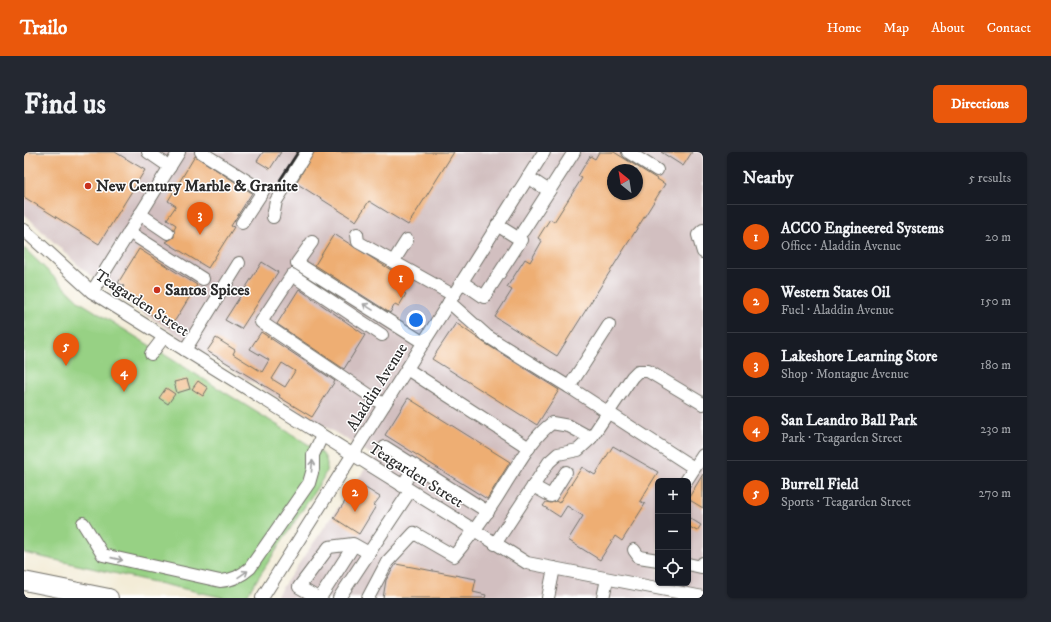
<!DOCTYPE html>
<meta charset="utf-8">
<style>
body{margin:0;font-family:"IM FELL DW Pica",serif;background:#242831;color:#f1f3f6}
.controls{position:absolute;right:12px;bottom:12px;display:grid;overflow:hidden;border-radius:6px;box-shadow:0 1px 3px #0004}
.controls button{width:36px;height:36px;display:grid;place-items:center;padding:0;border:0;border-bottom:1px solid #363941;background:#171b24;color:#f1f3f6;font:20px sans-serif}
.compass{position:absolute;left:583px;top:12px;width:36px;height:36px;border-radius:50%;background:#171b24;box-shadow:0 1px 3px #0004;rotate:330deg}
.you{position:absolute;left:392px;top:168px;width:14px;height:14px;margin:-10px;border:3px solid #fff;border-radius:50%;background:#1a73e8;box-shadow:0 0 0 6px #1a73e833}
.badge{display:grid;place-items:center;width:26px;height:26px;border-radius:50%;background:#ea580c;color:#fff;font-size:13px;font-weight:700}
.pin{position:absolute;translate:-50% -33px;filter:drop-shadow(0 1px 2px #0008)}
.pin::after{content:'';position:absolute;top:21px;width:14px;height:12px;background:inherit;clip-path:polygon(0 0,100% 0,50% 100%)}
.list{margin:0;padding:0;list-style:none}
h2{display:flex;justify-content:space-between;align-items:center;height:52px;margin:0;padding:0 16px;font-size:17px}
h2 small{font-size:13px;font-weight:400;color:#9ea1a6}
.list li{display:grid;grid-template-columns:26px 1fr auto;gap:12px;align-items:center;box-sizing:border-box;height:64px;padding:0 16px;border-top:1px solid #363941}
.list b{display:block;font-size:15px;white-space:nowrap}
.list p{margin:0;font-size:13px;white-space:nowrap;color:#9ea1a6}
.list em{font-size:13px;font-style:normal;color:#9ea1a6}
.icon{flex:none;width:22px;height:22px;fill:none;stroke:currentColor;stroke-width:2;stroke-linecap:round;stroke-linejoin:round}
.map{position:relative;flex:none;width:679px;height:446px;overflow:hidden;border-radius:6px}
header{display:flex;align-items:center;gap:24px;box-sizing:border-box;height:56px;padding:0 20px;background:#ea580c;color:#fff}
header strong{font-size:19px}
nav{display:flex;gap:22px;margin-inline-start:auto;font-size:14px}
.intro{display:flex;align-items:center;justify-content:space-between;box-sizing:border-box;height:96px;padding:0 24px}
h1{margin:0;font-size:28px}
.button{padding:10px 18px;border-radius:6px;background:#ea580c;color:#fff;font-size:14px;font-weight:700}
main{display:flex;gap:24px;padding:0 24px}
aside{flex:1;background:#171b24;border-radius:6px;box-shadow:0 1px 3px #0004}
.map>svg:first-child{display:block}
</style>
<header>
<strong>Trailo</strong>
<nav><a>Home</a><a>Map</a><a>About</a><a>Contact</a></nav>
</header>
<div class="intro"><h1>Find us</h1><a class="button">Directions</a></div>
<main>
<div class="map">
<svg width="679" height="446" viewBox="0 0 679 446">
<rect width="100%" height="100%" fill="#fff"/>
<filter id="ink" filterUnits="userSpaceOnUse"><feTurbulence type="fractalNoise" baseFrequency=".025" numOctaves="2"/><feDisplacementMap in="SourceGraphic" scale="8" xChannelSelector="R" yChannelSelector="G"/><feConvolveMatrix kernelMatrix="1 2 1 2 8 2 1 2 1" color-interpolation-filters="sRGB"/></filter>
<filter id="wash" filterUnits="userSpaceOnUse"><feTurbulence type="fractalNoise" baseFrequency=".012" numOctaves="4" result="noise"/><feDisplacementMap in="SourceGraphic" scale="16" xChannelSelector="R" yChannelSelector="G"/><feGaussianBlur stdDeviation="0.9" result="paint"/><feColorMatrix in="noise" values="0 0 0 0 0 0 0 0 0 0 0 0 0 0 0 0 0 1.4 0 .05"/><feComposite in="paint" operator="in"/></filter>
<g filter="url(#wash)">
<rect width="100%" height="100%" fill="#f3ecd7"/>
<path fill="#d2bfc0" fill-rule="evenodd" d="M0 0H679V446H251L350 304 201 214 90 142 54 113 0 62ZM589 18H613V42H589ZM634 329H664V431H634Z"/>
<path fill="#97d184" stroke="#617e58" d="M0 96 56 150 298 301C306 311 303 318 298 328L221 446H201L0 401Z"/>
<g id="blocks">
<g fill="#eeae73" fill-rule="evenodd">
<polygon points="0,0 91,0 121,18 75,92 0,45"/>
<polygon points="239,0 257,0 246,17 233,9"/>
<polygon points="290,0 430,0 384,73 345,49 332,69 272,31"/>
<path d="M575 0H590L641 32 533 204 471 165 488 138 483 135 501 107 506 110 518 89 514 86 526 67 530 70 558 26 554 24 566 4 571 7ZM589 18H613V42H589Z"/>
<polygon points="637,0 668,0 659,14"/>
<polygon points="171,4 228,41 207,74 210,75 184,116 142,90 150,85 150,77 152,73 143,67 152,54 144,49"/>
<polygon points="310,82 386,130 379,140 382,142 375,154 371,152 366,161 291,113"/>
<polygon points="115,97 173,133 147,175 95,142 100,134 94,131"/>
<polygon points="238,110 254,120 217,177 201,168"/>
<polygon points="275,137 341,183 320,217 253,172"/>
<polygon points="432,171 459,190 535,238 513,273 408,207"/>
<path d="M237 180 311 229 288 265 255 245 256 243 183 199 192 186 211 198 209 202 238 220 245 208 226 197ZM258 211 271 219 261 235 248 227Z"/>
<polygon points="163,227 166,237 153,241 150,230"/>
<polygon points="174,229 184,236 179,244 168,237"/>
<polygon points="142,236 151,242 144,252 135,246"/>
<polygon points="384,246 486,310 463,347 361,283"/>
<polygon points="589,294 634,320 616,349 621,352 598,389 591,384 576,408 544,388 559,364 543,354 536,365 519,354 522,350 527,351 532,349 535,351 558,315 571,323"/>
<polygon points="679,322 679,356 664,347"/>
<polygon points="335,332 356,345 350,353 352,354 335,382 310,366 328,339 330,340"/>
<polygon points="664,365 677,373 673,379 664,374"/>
<polygon points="372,412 452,427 449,440 462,443 461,446 359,446 362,428"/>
</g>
</g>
</g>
<g filter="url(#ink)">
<use href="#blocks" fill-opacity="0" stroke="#716f67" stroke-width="1"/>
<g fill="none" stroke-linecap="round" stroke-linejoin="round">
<defs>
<g id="minor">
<polyline points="124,0 146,15"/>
<polyline points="177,0 239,39 218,71"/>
<polyline points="604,0 633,18"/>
<polyline points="525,39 550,0"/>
<polyline points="116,62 144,81"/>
<polyline points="249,65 252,49 283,0"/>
<polyline points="0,78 68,140 503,411 679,445"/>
<polyline points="679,78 674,83 679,100"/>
<polyline points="499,79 525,39 504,25"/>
<polyline points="105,80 179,127"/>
<polyline points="333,82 334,90 429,143"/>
<polyline points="288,90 273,111 400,191"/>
<polyline points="369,110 383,88"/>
<polyline points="438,130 460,145 497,88 473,73"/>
<polyline points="68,140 155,0"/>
<polyline points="425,150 463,184 545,235"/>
<polyline points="585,173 545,235 670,316"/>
<polyline points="358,183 268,123 237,170 360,253"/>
<polyline points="161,198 215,111"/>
<polyline points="127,202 140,185"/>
<polyline points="383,217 505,296"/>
<polyline points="361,295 464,360"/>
<polyline points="662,329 679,303"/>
<polyline points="378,334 391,314"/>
<polyline points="509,334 527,344 542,320"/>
<path d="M59 371 79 403 196 429C209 428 217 424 226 416L285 331 289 317V303L298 284"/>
<polyline points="471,392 525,310 534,302 554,298 567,286 608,225 614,219 624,219 679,252"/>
<polyline points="610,398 615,405 634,408"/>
<polyline points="664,412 677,415 679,411"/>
<polyline points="238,446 520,0"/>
<polyline points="294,446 275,435 305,395 329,392 345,401"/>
<polyline points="296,446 330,393"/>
<polyline points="315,446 386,339"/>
<path d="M344 446 363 410 390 381 430 404C450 380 467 356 483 329 496 309 508 286 528 271L545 274 567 286"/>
<polyline points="524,446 530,416"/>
<polyline points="579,446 583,427"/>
</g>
<polyline id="highway" points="0,429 85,446"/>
</defs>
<use href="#minor" stroke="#716f67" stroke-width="14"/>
<use href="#highway" stroke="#716f67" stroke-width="20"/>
<use href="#minor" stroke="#fff" stroke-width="12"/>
<use href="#highway" stroke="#fff" stroke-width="18"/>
<polyline stroke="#2b2b2b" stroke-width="2.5" points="256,28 274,0"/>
</g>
<defs><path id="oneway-shaft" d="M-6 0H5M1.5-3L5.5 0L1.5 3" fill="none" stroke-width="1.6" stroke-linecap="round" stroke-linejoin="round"/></defs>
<g stroke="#a0a0a0">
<use href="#oneway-shaft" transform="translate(344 155) rotate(-148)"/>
<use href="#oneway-shaft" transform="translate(288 314) rotate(-85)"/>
<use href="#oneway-shaft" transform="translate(93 407) rotate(13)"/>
<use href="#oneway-shaft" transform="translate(219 422) rotate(-34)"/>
</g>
</g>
<g fill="#c8321e" stroke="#fff" stroke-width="1.5">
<circle cx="64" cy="34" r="4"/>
<circle cx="133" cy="138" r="4"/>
</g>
<g text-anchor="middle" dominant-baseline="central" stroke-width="3" stroke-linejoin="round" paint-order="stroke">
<g font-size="16" font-weight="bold" fill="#2b2b2b" stroke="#fff" text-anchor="start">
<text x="72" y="34">New Century Marble &amp; Granite</text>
<text x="141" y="138">Santos Spices</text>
</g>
<g font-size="16" fill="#2b2b2b" stroke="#fff">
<text transform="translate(118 151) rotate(33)">Teagarden Street</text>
<text transform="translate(353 235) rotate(-58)">Aladdin Avenue</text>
<text transform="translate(392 323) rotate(32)">Teagarden Street</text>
</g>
</g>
</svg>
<div class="controls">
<button>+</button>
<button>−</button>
<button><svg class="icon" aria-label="locate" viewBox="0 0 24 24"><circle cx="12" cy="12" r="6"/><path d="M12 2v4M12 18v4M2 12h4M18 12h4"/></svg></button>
</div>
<svg class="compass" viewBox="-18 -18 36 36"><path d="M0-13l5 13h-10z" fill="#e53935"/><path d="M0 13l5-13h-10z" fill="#9ea1a6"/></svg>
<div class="you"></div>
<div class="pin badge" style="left:377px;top:146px">1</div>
<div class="pin badge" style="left:331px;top:360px">2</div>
<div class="pin badge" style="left:176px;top:83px">3</div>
<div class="pin badge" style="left:100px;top:240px">4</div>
<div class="pin badge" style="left:42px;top:214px">5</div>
</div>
<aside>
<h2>Nearby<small>5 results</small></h2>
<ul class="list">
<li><span class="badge">1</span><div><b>ACCO Engineered Systems</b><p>Office · Aladdin Avenue</p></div><em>20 m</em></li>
<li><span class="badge">2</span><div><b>Western States Oil</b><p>Fuel · Aladdin Avenue</p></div><em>150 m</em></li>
<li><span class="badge">3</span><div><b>Lakeshore Learning Store</b><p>Shop · Montague Avenue</p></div><em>180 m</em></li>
<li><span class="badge">4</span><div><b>San Leandro Ball Park</b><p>Park · Teagarden Street</p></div><em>230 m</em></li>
<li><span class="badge">5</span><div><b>Burrell Field</b><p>Sports · Teagarden Street</p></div><em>270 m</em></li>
</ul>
</aside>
</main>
